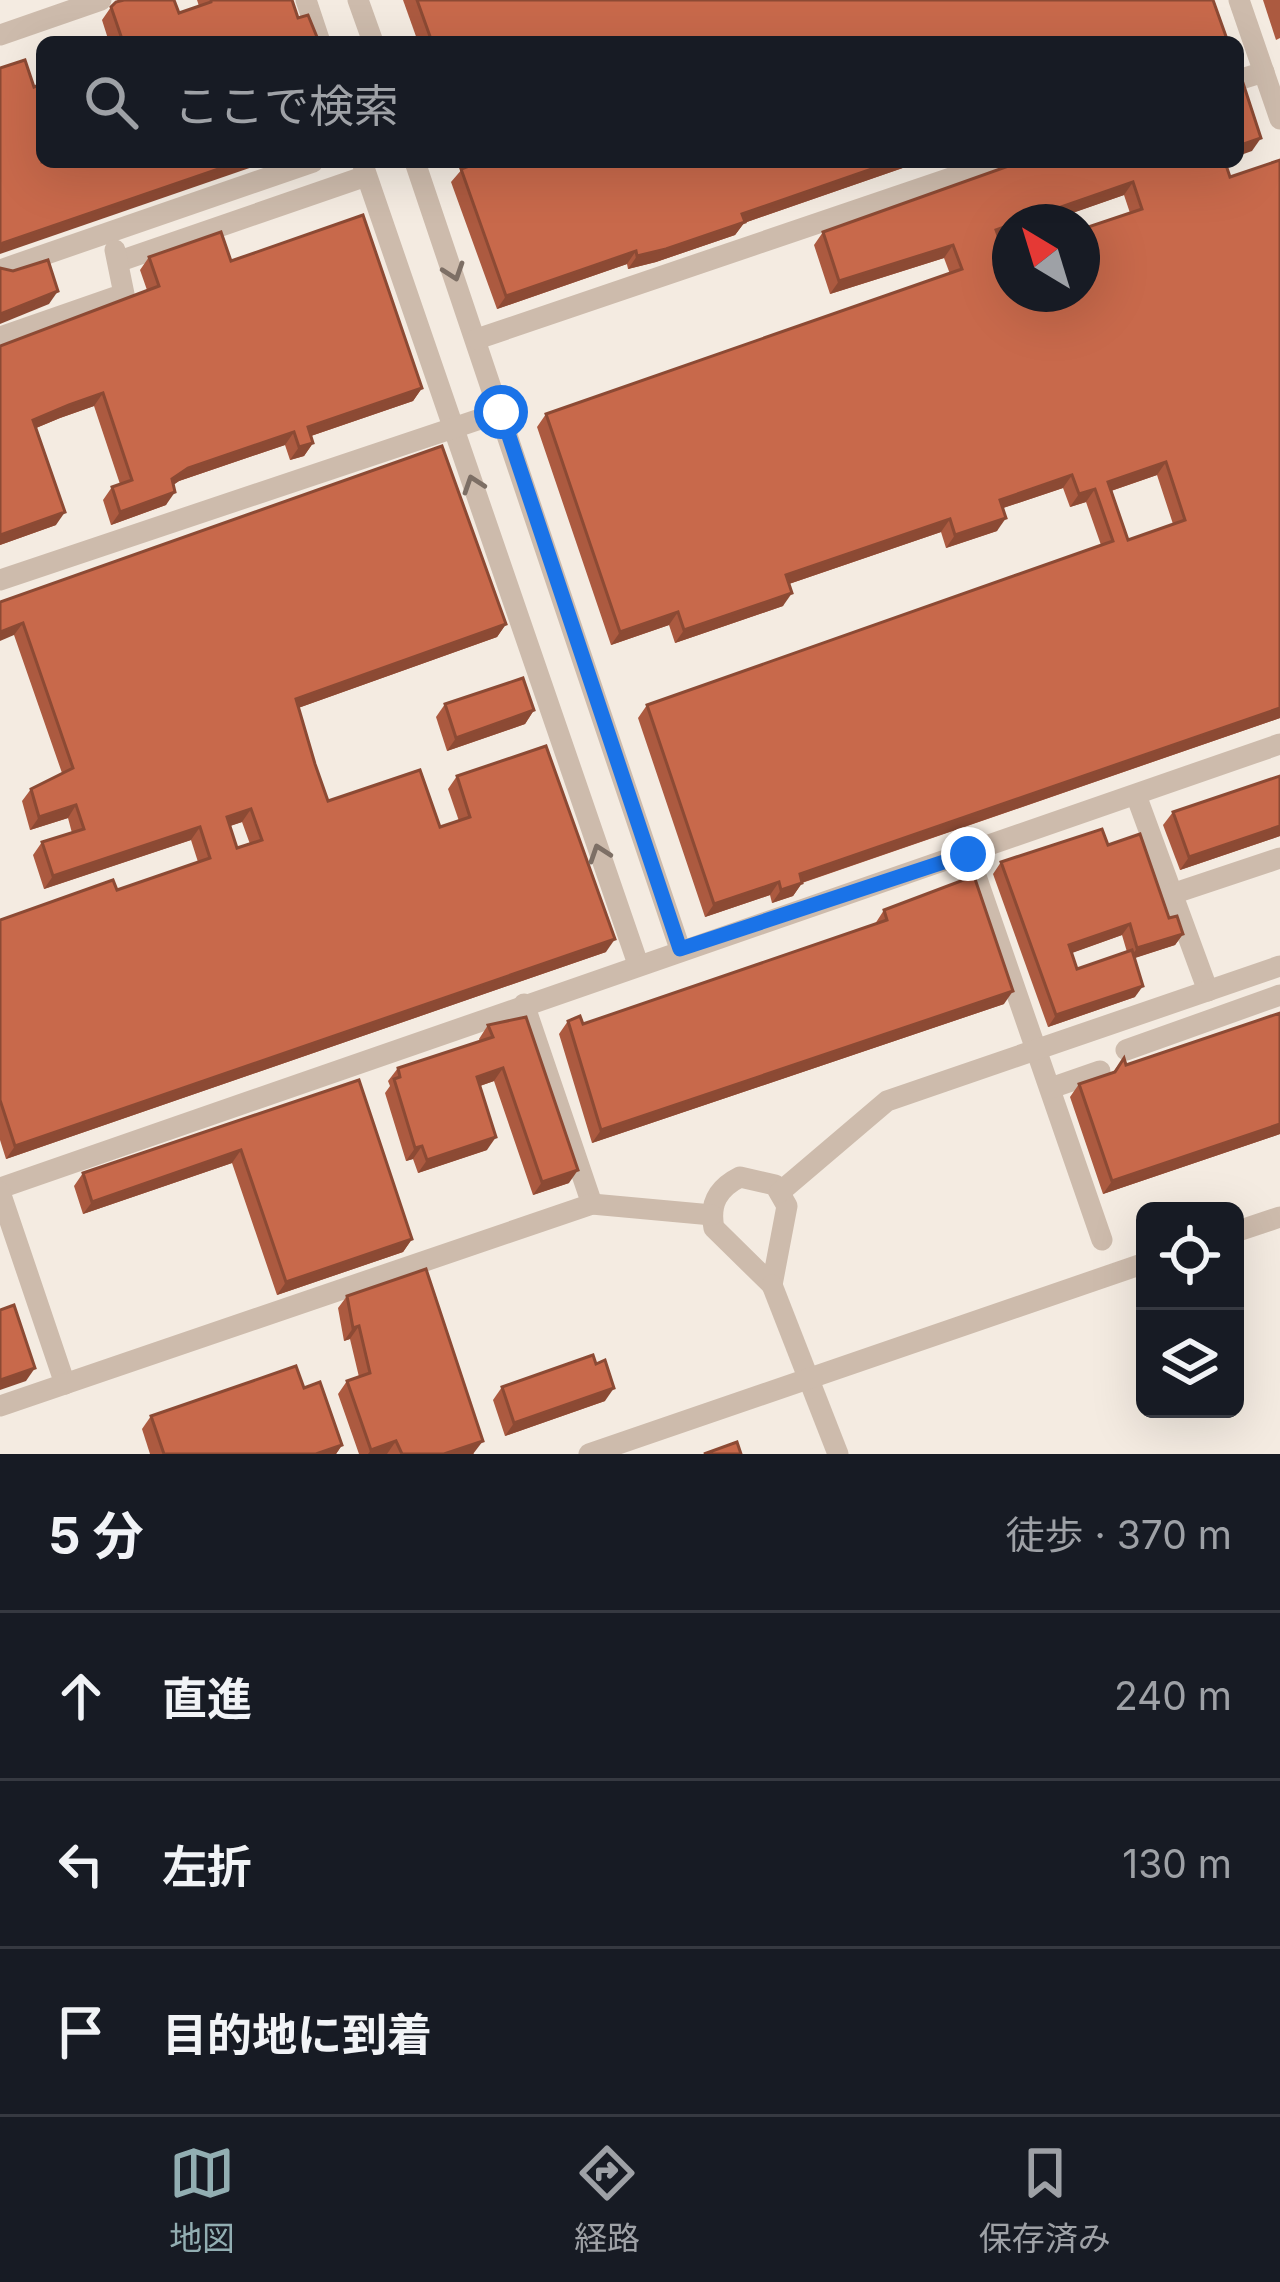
<!DOCTYPE html>
<html lang="ja">
<meta charset="utf-8">
<style>
body{margin:0;font-family:Inter,"Noto Sans JP",sans-serif;background:#242831;color:#f1f3f6}
.controls{position:absolute;right:36px;bottom:36px;display:grid;overflow:hidden;border-radius:18px;box-shadow:0 12px 48px #0002}
.controls button{width:108px;height:108px;display:grid;place-items:center;padding:0;border:0;border-bottom:3px solid #363941;background:#171b24;color:#f1f3f6;font:60px sans-serif}
.compass{position:absolute;left:992px;top:204px;width:108px;height:108px;border-radius:50%;background:#171b24;box-shadow:0 12px 48px #0002;rotate:322deg}
.stop{position:absolute;width:36px;height:36px;margin:-27px;border:9px solid #1a73e8;border-radius:50%;background:#fff}
.stop.end{background:#1a73e8;border-color:#fff;box-shadow:0 3px 12px #0008}
.list{margin:0;padding:0;list-style:none}
h2{display:flex;justify-content:space-between;align-items:center;height:156px;margin:0;padding:0 48px;font-size:51px}
h2 small{font-size:39px;font-weight:400;color:#9ea1a6}
.list li{display:grid;grid-template-columns:78px 1fr auto;gap:36px;align-items:center;box-sizing:border-box;height:168px;padding:0 48px;border-top:3px solid #363941}
.list b{display:block;font-size:45px;white-space:nowrap}
.list em{font-size:39px;font-style:normal;color:#9ea1a6}
.icon{flex:none;width:66px;height:66px;fill:none;stroke:currentColor;stroke-width:2;stroke-linecap:round;stroke-linejoin:round}
.map{position:relative;flex:none;width:1280px;height:1454px;overflow:hidden}
.search{position:absolute;background:#171b24;box-shadow:0 12px 48px #0002;left:36px;right:36px;top:36px;height:132px;display:flex;align-items:center;gap:30px;box-sizing:border-box;padding:0 42px;border-radius:18px;color:#9ea1a6;font-size:45px}
.sheet{height:660px;background:#171b24}
nav{display:flex;justify-content:space-around;align-items:center;box-sizing:border-box;height:168px;border-top:3px solid #363941;background:#171b24;font-size:33px;color:#9ea1a6}
nav a{display:grid;justify-items:center;gap:6px}
nav .on{color:#92aeb2}
.map>svg:first-child{display:block}
</style>
<div class="map">
<svg width="1280" height="1454" viewBox="0 0 1280 1454">
<rect width="100%" height="100%" fill="#f4ebe1"/>
<g fill="none" stroke-linecap="round" stroke-linejoin="round">
<g stroke="#cdbbac" stroke-width="21">
<polyline points="306,0 320,42"/>
<polyline points="358,0 373,42"/>
<polyline points="1239,0 1280,119"/>
<polyline points="0,35 101,0"/>
<polyline points="1238,80 1264,72"/>
<polyline points="362,162 638,964"/>
<polyline points="415,162 680,949"/>
<polyline points="120,261 366,176"/>
<polyline points="0,270 313,162"/>
<polyline points="0,337 124,294 115,250"/>
<polyline points="477,339 998,162"/>
<polyline points="0,580 501,412"/>
<polyline points="1136,795 1208,991"/>
<polyline points="968,853 1102,1240"/>
<polyline points="1172,894 1280,858"/>
<polyline points="524,1004 592,1204"/>
<polyline points="1126,1050 1280,995"/>
<polyline points="1051,1088 1100,1071"/>
<path d="M740 1177 775 1185 787 1206 772 1285 714 1228C709 1204 718 1188 740 1177Z"/>
<polyline points="0,1188 1280,744"/>
<polyline points="0,1192 65,1384"/>
<polyline points="780,1192 887,1101 1280,966"/>
<polyline points="1235,1232 1280,1217"/>
<polyline points="772,1285 838,1454"/>
<polyline points="0,1406 592,1204 712,1215"/>
<polyline points="589,1454 1145,1263"/>
</g>
</g>
<g fill="#ac5a40" fill-rule="evenodd">
<polygon points="197,0 292,0 298,18 319,42 109,42 102,20 111,7 179,13 199,6"/>
<polygon points="403,0 1213,0 1228,42 418,42"/>
<polygon points="1263,0 1280,0 1280,38 1276,40"/>
<path d="M1280 160V718L802 883 793 896 772 903 770 895 705 917 638 718 647 705 1101 545 1086 502 1070 507 1063 488 1003 508 997 531 946 548 941 532 789 584 783 606 675 643 669 625 611 645 537 427 546 414 950 274 944 258 830 294 814 245 823 232 1020 162 1230 177ZM1124 195 1130 213 1005 255 999 238ZM1157 475 1173 524 1128 540 1111 491Z"/>
<polygon points="460,162 920,162 744,223 735,235 656,262 628,269 627,264 497,309 451,182 463,168"/>
<polygon points="149,257 231,261 422,388 413,401 311,436 313,443 304,456 290,460 285,445 179,481 173,485 166,505 111,525 103,500 112,487 120,484 94,406 60,418 36,428 56,525 0,545 0,346 147,290 140,270"/>
<path d="M0 602 506 624 497 637 298 708 315 764 328 801 440 827 459 821 448 789 457 776 606 952 6 1159 0 1140V920L117 890 198 862 191 840 44 889 33 855 42 842 72 833 68 818 30 830 22 801 31 789 62 773 14 635ZM242 822 250 844 237 848 230 826Z"/>
<polygon points="445,704 534,710 525,724 447,751 436,717"/>
<polygon points="1280,776 1280,836 1180,870 1163,825 1173,812"/>
<path d="M1001 862 1169 918 1183 934 1175 945 1134 958 1135 997 1048 1027 993 874ZM1122 935 1127 952 1077 969 1071 953Z"/>
<polygon points="884,910 1004,1004 592,1143 559,1034 568,1021 583,1024 875,924"/>
<polygon points="1280,1013 1280,1134 1103,1194 1070,1097 1079,1084 1113,1072 1124,1058 1126,1065"/>
<polygon points="488,1025 569,1183 533,1195 494,1081 480,1086 487,1150 418,1173 413,1159 406,1161 385,1093 390,1086 388,1081 398,1068 480,1041 479,1039"/>
<polygon points="359,1080 412,1239 403,1252 277,1295 232,1163 83,1214 74,1186 83,1173"/>
<polygon points="347,1296 474,1454 359,1454 338,1394 347,1381 359,1377 350,1339 344,1341 338,1308"/>
<polygon points="502,1387 605,1401 505,1436 493,1400"/>
<polygon points="304,1388 342,1445 336,1454 150,1454 142,1429 151,1416"/>
</g>
<g fill="#8c4a34">
<polygon points="1261,138 1252,151 1238,156 1238,146"/>
<polygon points="239,162 267,162 0,254 0,248 3,243"/>
<polygon points="892,162 920,162 744,223 735,235 656,262 628,269 637,256 742,214"/>
<polygon points="1133,182 1124,195 1047,222 1018,222"/>
<polygon points="1010,225 1010,235 987,242 996,230"/>
<polygon points="953,245 944,258 830,294 839,281"/>
<polygon points="636,251 627,264 497,309 506,296"/>
<polygon points="58,291 49,304 0,324 0,314"/>
<polygon points="422,388 413,401 299,440 308,427"/>
<polygon points="103,393 94,406 60,418 24,433 33,420 69,405"/>
<polygon points="294,432 285,445 179,481 163,492 172,479 188,468"/>
<polygon points="313,443 304,456 290,460 299,447"/>
<polygon points="1166,462 1157,475 1099,495 1108,482"/>
<polygon points="1072,475 1063,488 991,512 1000,500"/>
<polygon points="1095,489 1086,502 1070,507 1079,494"/>
<polygon points="175,492 166,505 111,525 120,512"/>
<polygon points="65,512 56,525 0,545 0,535"/>
<polygon points="1006,518 997,531 946,548 955,535"/>
<polygon points="950,519 941,532 777,588 786,575"/>
<polygon points="792,593 783,606 675,643 684,630"/>
<polygon points="678,612 669,625 611,645 620,632"/>
<polygon points="23,623 14,635 0,641 0,632"/>
<polygon points="506,624 497,637 287,712 296,699"/>
<polygon points="1280,708 1280,718 792,886 802,883 793,896 772,903 781,890 800,874"/>
<polygon points="534,710 525,724 447,751 456,738"/>
<polygon points="76,805 68,818 30,830 39,817"/>
<polygon points="251,809 242,822 218,830 227,817"/>
<polygon points="1280,826 1280,836 1180,870 1189,857"/>
<polygon points="200,827 191,840 44,889 53,876"/>
<polygon points="779,882 770,895 705,917 714,904"/>
<polygon points="1130,924 1122,935 1061,957 1069,945"/>
<polygon points="1183,934 1175,945 1129,960 1137,948"/>
<polygon points="615,939 606,952 6,1159 15,1146"/>
<polygon points="1143,986 1135,997 1048,1027 1056,1015"/>
<polygon points="1013,991 1004,1004 592,1143 601,1130"/>
<polygon points="503,1068 494,1081 468,1090 477,1077"/>
<polygon points="1280,1124 1280,1134 1103,1194 1112,1181"/>
<polygon points="496,1137 487,1150 418,1173 427,1160"/>
<polygon points="422,1146 413,1159 406,1161 415,1148"/>
<polygon points="241,1150 232,1163 83,1214 92,1202"/>
<polygon points="578,1170 569,1183 533,1195 542,1182"/>
<polygon points="412,1239 403,1252 277,1295 286,1282"/>
<polygon points="359,1326 350,1339 344,1341 353,1328"/>
<polygon points="35,1368 26,1381 0,1390 0,1380"/>
<polygon points="614,1388 605,1401 505,1436 514,1423"/>
<polygon points="396,1441 387,1454 368,1454 371,1450"/>
<polygon points="483,1441 473,1454 444,1454"/>
<polygon points="342,1445 336,1454 316,1454"/>
</g>
<g fill="#c8694b" stroke="#8c4a34" stroke-width="3" fill-rule="evenodd">
<polygon points="124,0 174,0 179,13 211,2 211,0 292,0 298,18 308,15 319,42 123,42 111,7 116,2"/>
<polygon points="417,0 1213,0 1228,42 432,42"/>
<polygon points="25,60 34,87 42,84 42,162 239,162 3,243 0,248 0,68"/>
<polygon points="1243,83 1261,138 1238,146 1238,85"/>
<path d="M1280 160V708L800 874 802 883 781 890 779 882 714 904 647 705 1113 541 1095 489 1079 494 1072 475 1000 500 1006 518 955 535 950 519 786 575 792 593 684 630 678 612 620 632 546 414 962 269 953 245 839 281 823 232 1020 162H1225L1230 177ZM1133 182 1142 209 1082 229V294H1010V253L1005 255 996 230 1010 225V222H1018ZM1166 462 1185 520 1128 540 1108 482Z"/>
<polygon points="474,162 892,162 742,214 745,222 666,249 637,256 636,251 506,296 461,169 475,164"/>
<polygon points="363,215 422,388 308,427 313,443 299,447 294,432 188,468 172,479 175,492 120,512 112,487 132,480 103,393 69,405 33,420 65,512 0,535 0,346 159,286 149,257 221,232 231,261"/>
<polygon points="48,260 58,291 0,314 0,268 13,271"/>
<path d="M442 446 506 624 296 699 315 764 328 801 420 770 440 827 470 817 457 776 546 746 615 939 15 1146 0 1100V920L113 880 117 890 210 858 200 827 53 876 42 842 84 829 76 805 39 817 31 789 73 768 23 623 0 632V602ZM251 809 262 840 237 848 227 817Z"/>
<polygon points="523,678 534,710 456,738 445,704"/>
<polygon points="1280,776 1280,826 1189,857 1173,812"/>
<polygon points="1102,829 1108,845 1140,834 1169,918 1177,916 1183,934 1137,948 1130,924 1069,945 1077,969 1132,950 1143,986 1056,1015 1001,862"/>
<polygon points="974,876 1013,991 601,1130 568,1021 580,1016 583,1024 887,920 884,910"/>
<polygon points="1280,1013 1280,1124 1112,1181 1079,1084 1115,1072 1124,1058 1126,1065"/>
<polygon points="526,1017 578,1170 542,1182 503,1068 477,1077 496,1137 427,1160 422,1146 415,1148 394,1079 400,1077 398,1068 493,1037 488,1025"/>
<polygon points="359,1080 412,1239 286,1282 241,1150 92,1202 83,1173"/>
<polygon points="426,1269 483,1441 444,1454 402,1454 396,1441 371,1450 347,1381 370,1373 359,1326 353,1328 347,1296"/>
<polygon points="14,1305 35,1368 0,1380 0,1310"/>
<polygon points="593,1355 596,1364 605,1360 614,1388 514,1423 502,1387"/>
<polygon points="296,1366 304,1388 320,1382 342,1445 316,1454 164,1454 151,1416"/>
<polygon points="737,1442 741,1454 704,1454"/>
</g>
<defs><path id="oneway-chevron" d="M-2-3.5L2.5 0L-2 3.5" fill="none" stroke-width="1.6" stroke-linecap="round" stroke-linejoin="round" transform="scale(3)"/></defs>
<g stroke="#7d6f65">
<use href="#oneway-chevron" transform="translate(454 272) rotate(71)"/>
<use href="#oneway-chevron" transform="translate(473 484) rotate(-109)"/>
<use href="#oneway-chevron" transform="translate(599 853) rotate(-109)"/>
</g>
<g fill="none" stroke-linecap="round" stroke-linejoin="round">
<polyline stroke="#1a73e8" stroke-width="15" points="501,412 680,949 968,854"/>
</g>
</svg>
<div class="controls">
<button><svg class="icon" aria-label="locate" viewBox="0 0 24 24"><circle cx="12" cy="12" r="6"/><path d="M12 2v4M12 18v4M2 12h4M18 12h4"/></svg></button>
<button><svg class="icon" aria-label="layers" viewBox="0 0 24 24"><path d="M12 4l9 5-9 5-9-5zM3 14l9 5 9-5"/></svg></button>
</div>
<svg class="compass" viewBox="-18 -18 36 36"><path d="M0-13l5 13h-10z" fill="#e53935"/><path d="M0 13l5-13h-10z" fill="#9ea1a6"/></svg>
<div class="stop" style="left:501px;top:412px"></div>
<div class="stop end" style="left:968px;top:854px"></div>
<div class="search"><svg class="icon" aria-label="search" viewBox="0 0 24 24"><circle cx="10" cy="10" r="6"/><path d="M15 15l6 6"/></svg>ここで検索</div>
</div>
<section class="sheet">
<h2>5 分<small>徒歩 · 370 m</small></h2>
<ul class="list">
<li><svg class="icon" aria-label="ahead" viewBox="0 0 24 24"><path d="M12 20V5M6 11l6-6 6 6"/></svg><div><b>直進</b></div><em>240 m</em></li>
<li><svg class="icon" aria-label="left" viewBox="0 0 24 24"><path d="M17 20v-9H6M10 6l-5 5 5 5"/></svg><div><b>左折</b></div><em>130 m</em></li>
<li><svg class="icon" aria-label="arrive" viewBox="0 0 24 24"><path d="M6 21V4h12l-3 4 3 4H6"/></svg><div><b>目的地に到着</b></div></li>
</ul>
</section>
<nav>
<a class="on"><svg class="icon" aria-label="map" viewBox="0 0 24 24"><path d="M3 6l6-2 6 2 6-2v14l-6 2-6-2-6 2zM9 4v14M15 6v14"/></svg>地図</a>
<a><svg class="icon" aria-label="directions" viewBox="0 0 24 24"><path d="M12 3l9 9-9 9-9-9zM9 14v-3h6M13 9l2 2-2 2"/></svg>経路</a>
<a><svg class="icon" aria-label="saved" viewBox="0 0 24 24"><path d="M7 4h10v16l-5-4-5 4z"/></svg>保存済み</a>
</nav>
